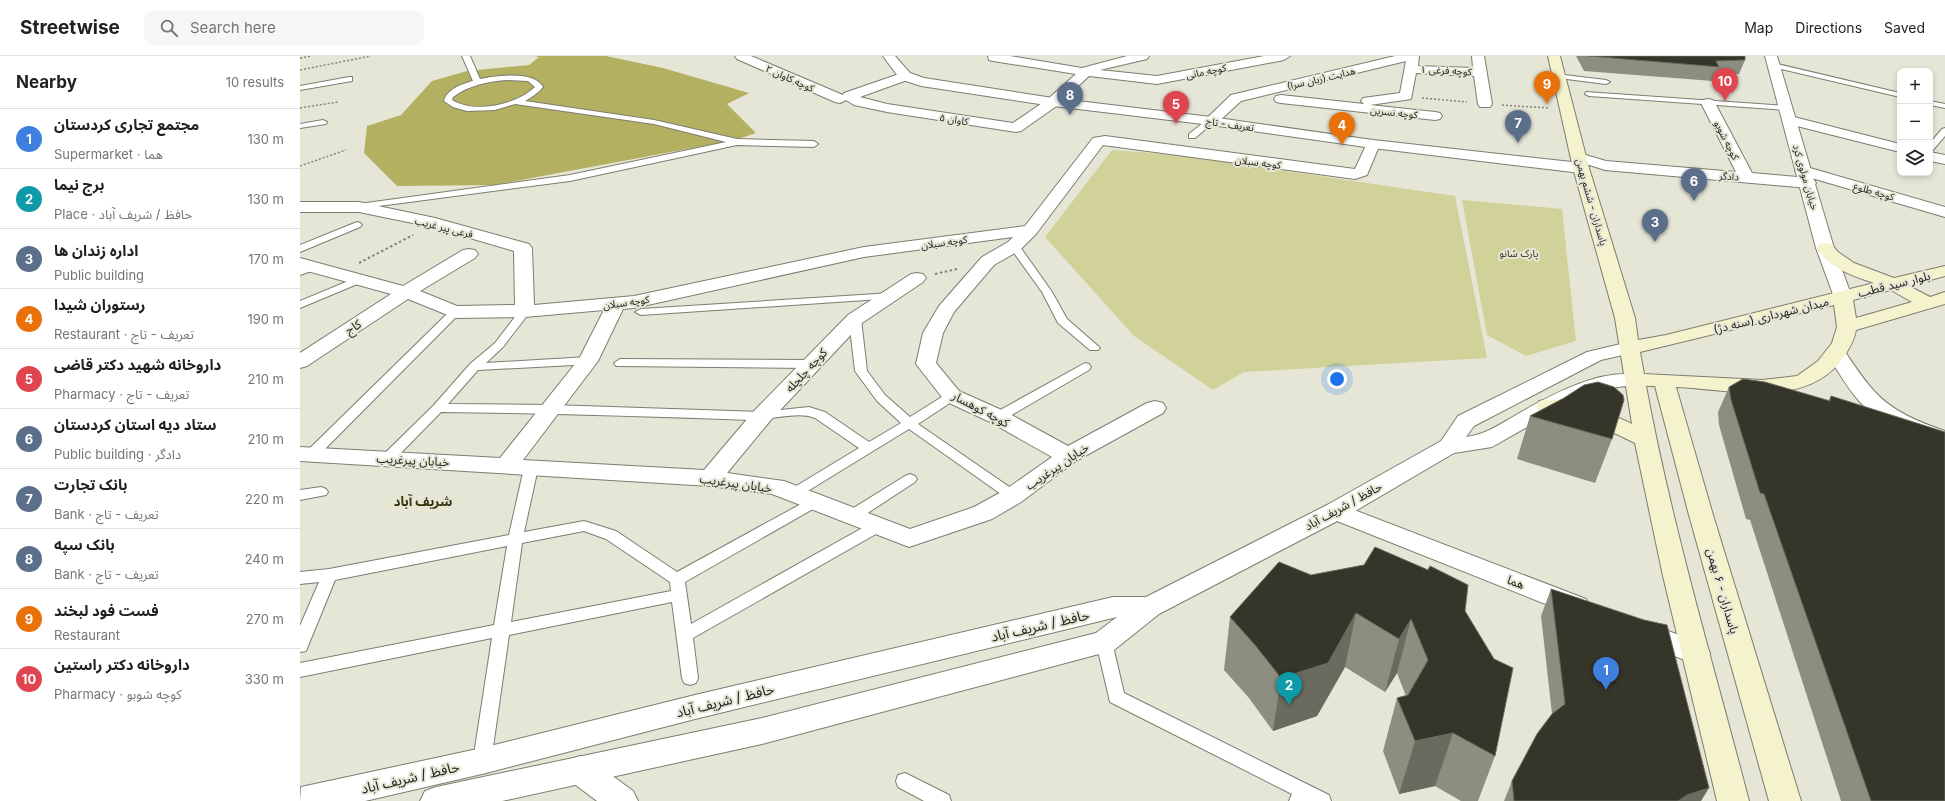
<!DOCTYPE html>
<meta charset="utf-8">
<style>
body{margin:0;font-family:Inter,"Noto Sans Arabic",sans-serif;background:#f6f6f6;color:#202124}
.controls{position:absolute;right:12px;top:12px;display:grid;overflow:hidden;border-radius:8px;box-shadow:0 2px 6px #0003}
.controls button{width:36px;height:36px;display:grid;place-items:center;padding:0;border:0;border-bottom:1px solid #e0e0e0;background:#fff;color:#202124;font:20px sans-serif}
.you{position:absolute;left:1037px;top:323px;width:14px;height:14px;margin:-10px;border:3px solid #fff;border-radius:50%;background:#1a73e8;box-shadow:0 0 0 6px #1a73e833}
.badge{display:grid;place-items:center;width:26px;height:26px;border-radius:50%;background:#b45309;color:#fff;font-size:13px;font-weight:700}
.pin{position:absolute;translate:-50% -33px;filter:drop-shadow(0 1px 2px #0008)}
.pin::after{content:'';position:absolute;top:21px;width:14px;height:12px;background:inherit;clip-path:polygon(0 0,100% 0,50% 100%)}
.list{margin:0;padding:0;list-style:none}
h2{display:flex;justify-content:space-between;align-items:center;height:52px;margin:0;padding:0 16px;font-size:17px}
h2 small{font-size:13px;font-weight:400;color:#757577}
.list li{display:grid;grid-template-columns:26px 1fr auto;gap:12px;align-items:center;box-sizing:border-box;height:60px;padding:0 16px;border-top:1px solid #e0e0e0}
.list b{display:block;font-size:15px;white-space:nowrap}
.list p{margin:0;font-size:13px;white-space:nowrap;color:#757577}
.list em{font-size:13px;font-style:normal;color:#757577}
.icon{flex:none;width:22px;height:22px;fill:none;stroke:currentColor;stroke-width:2;stroke-linecap:round;stroke-linejoin:round}
.map{position:relative;flex:none;width:1645px;height:745px;overflow:hidden}
header{display:flex;align-items:center;gap:24px;box-sizing:border-box;height:56px;padding:0 20px;background:#fff;border-bottom:1px solid #e0e0e0}
header strong{font-size:19px}
nav{display:flex;gap:22px;margin-inline-start:auto;font-size:14px}
.search{width:280px;height:36px;background:#f6f6f6;display:flex;align-items:center;gap:10px;box-sizing:border-box;padding:0 14px;border-radius:12px;color:#757577;font-size:15px}
main{display:flex}
aside{flex:1;background:#fff}
.map>svg:first-child{display:block}
</style>
<header>
<strong>Streetwise</strong>
<div class="search"><svg class="icon" aria-label="search" viewBox="0 0 24 24"><circle cx="10" cy="10" r="6"/><path d="M15 15l6 6"/></svg>Search here</div>
<nav><a>Map</a><a>Directions</a><a>Saved</a></nav>
</header>
<main>
<aside>
<h2>Nearby<small>10 results</small></h2>
<ul class="list">
<li><span class="badge" style="background:#3f7fe0">1</span><div><b>مجتمع تجاری کردستان</b><p>Supermarket · هما</p></div><em>130 m</em></li>
<li><span class="badge" style="background:#0f9aa8">2</span><div><b>برج نیما</b><p>Place · حافظ / شریف آباد</p></div><em>130 m</em></li>
<li><span class="badge" style="background:#5c6f8a">3</span><div><b>اداره زندان ها</b><p>Public building</p></div><em>170 m</em></li>
<li><span class="badge" style="background:#e8710a">4</span><div><b>رستوران شیدا</b><p>Restaurant · تعریف - تاج</p></div><em>190 m</em></li>
<li><span class="badge" style="background:#e0444e">5</span><div><b>داروخانه شهید دکتر قاضی</b><p>Pharmacy · تعریف - تاج</p></div><em>210 m</em></li>
<li><span class="badge" style="background:#5c6f8a">6</span><div><b>ستاد دیه استان کردستان</b><p>Public building · دادگر</p></div><em>210 m</em></li>
<li><span class="badge" style="background:#5c6f8a">7</span><div><b>بانک تجارت</b><p>Bank · تعریف - تاج</p></div><em>220 m</em></li>
<li><span class="badge" style="background:#5c6f8a">8</span><div><b>بانک سپه</b><p>Bank · تعریف - تاج</p></div><em>240 m</em></li>
<li><span class="badge" style="background:#e8710a">9</span><div><b>فست فود لبخند</b><p>Restaurant</p></div><em>270 m</em></li>
<li><span class="badge" style="background:#e0444e">10</span><div><b>داروخانه دکتر راستین</b><p>Pharmacy · کوچه شوبو</p></div><em>330 m</em></li>
</ul>
</aside>
<div class="map">
<svg width="1645" height="745" viewBox="0 0 1645 745">
<rect width="100%" height="100%" fill="#e6e6d7"/>
<g fill="#d1d19a">
<polygon points="812,94 876,99 1155,140 1187,302 944,316 913,334 834,280 745,181"/>
<polygon points="1162,144 1262,153 1276,285 1226,300 1187,279"/>
</g>
<polygon fill="#b3b161" points="234,0 306,0 363,12 449,37 427,48 456,77 435,84 194,129 97,130 64,97 67,70 101,59 132,25 167,15 229,9 239,1"/>
<g fill="none" stroke-linecap="round" stroke-linejoin="round">
<defs>
<g id="service">
<path d="M162 0H170L180 23C196 20 234 14 243 31 238 37 232 41 225 45L354 64 437 83 514 85 518 88 514 91 437 89 270 125 56 153 54 151 59 148 270 119 426 86 354 68 215 48 195 54 167 55 153 51 144 45C147 33 162 28 173 25ZM206 24 228 25 235 31C216 49 175 58 152 44L153 41C169 29 187 26 206 24Z"/>
<polygon points="1469,6 1600,37 1600,41 1469,10"/>
<polygon points="1256,18 1306,24 1310,26 1306,28 1259,22 1256,22"/>
<polygon points="49,21 52,21 52,25 0,34 0,30"/>
<polygon points="1286,36 1487,50 1491,52 1487,54 1289,40 1285,38"/>
<polygon points="1630,45 1645,48 1645,52 1630,49"/>
<polygon points="908,63 911,63 915,65 895,82 889,82 889,78"/>
<polygon points="23,64 27,66 26,68 0,72 0,68"/>
<polygon points="1645,72 1645,80 1633,94 1630,95 1630,87 1642,73"/>
<polygon points="57,166 60,167 62,169 60,171 0,196 0,189"/>
<polygon points="714,187 718,188 752,236 767,263 798,290 800,292 798,294 790,294 758,267 742,236 709,190"/>
<polygon points="13,208 18,211 17,213 0,219 0,212"/>
<polygon points="58,221 62,222 63,224 62,226 0,252 0,245"/>
<polygon points="592,237 596,238 597,240 596,242 341,259 335,256 341,253"/>
<path d="M225 252 229 253 231 255 229 257 203 291 186 307 288 301 292 302 294 305 292 308 178 314 148 348 251 349 462 356 509 351 525 356 569 386 601 367 577 345 555 315 549 263 555 260 561 263 567 315 585 339 610 361 648 337H656L658 340 656 343 618 368 718 437 720 440 718 443 713 445 708 443 609 373 498 441 493 443 488 441 486 438 488 435 559 392 515 362C498 355 469 364 450 364 347 360 244 357 141 356L92 406H82L80 403 82 400 134 349 170 308 195 287 221 253Z"/>
<polygon points="155,253 161,256 159,258 17,401 7,401 5,398 7,395 151,254"/>
<polygon points="320,303 510,304 516,308 510,312 316,310 314,307"/>
<polygon points="785,307 789,308 791,311 789,314 703,364 693,364 692,361 693,358"/>
<path d="M231 408 236 409 238 412 224 476 284 465 316 475 377 516 510 443 515 441 520 443 522 446 520 449 385 526 391 568 573 466 578 465 583 466 585 470 583 474 393 582 398 622 396 627 390 629 384 627 382 622 372 546 209 579 191 705 188 711 182 713 176 711 173 705 192 582 0 621V607L194 569 207 490 35 524 8 590 6 595 0 596V570L19 526 0 528V516L29 513 209 479 224 412 226 409ZM284 475 306 483 370 526 371 535 211 566 222 487Z"/>
<polygon points="610,418 615,420 617,423 615,426 557,464 552,465 547,464 545,460 547,456 605,420"/>
<polygon points="21,431 26,433 28,436 26,439 0,444 0,434"/>
<polygon points="804,580 810,581 812,586 824,637 1029,739 1031,745 989,745 992,738 810,646 796,586 798,581"/>
<polygon points="605,717 649,739 651,745 624,745 598,731 596,725 598,719"/>
</g>
<g id="minor">
<polygon points="435,0 451,0 543,39 544,37 605,16 610,17 611,20 610,23 560,41 587,48 713,67 748,43 776,18 693,5 689,4 688,0 710,0 782,12 827,0 849,0 847,3 800,14 857,20 964,0 990,0 984,4 857,28 789,20 758,49 721,75 716,76 587,56 554,49 546,44 540,47 535,46 437,3"/>
<polygon points="1095,0 1119,0 1118,10 1173,12 1172,0 1184,0 1192,48 1190,51 1180,51 1178,48 1174,20 1116,17 1111,43 1070,49 1135,56 1140,57 1142,60 1140,63 1135,64 981,47 976,46 974,43 976,40 981,39 1064,48 1061,45 1063,42 1100,37 1106,5 941,45 916,68 906,68 904,65 931,39"/>
<polygon points="1408,43 1413,44 1415,47 1452,117 1508,122 1514,124 1516,127 1514,130 1508,132 1305,114 1274,104 1272,101 1274,98 1279,97 1306,105 1436,116 1401,47 1403,44"/>
<polygon points="1490,60 1600,88 1600,96 1485,67 1483,64 1485,61"/>
<path d="M805 80 1055 113 1068 85H1078L1080 88 1067 119 1055 123 803 89 736 178 720 194 694 209 654 256 643 277 636 307 659 335 706 356 768 390 847 347 855 345 863 347 866 352 863 357 776 405 721 446 692 463 609 491 472 438 410 430 0 405V391L200 402 279 303 304 254 225 261 155 262 108 243 7 310 0 312V297L91 238 0 213V202L103 230 163 194 169 193 175 194 178 198 175 202 120 235 157 250 215 249 214 195 132 171 59 156H0V146H59L135 162 229 188 232 192 234 249 334 240 564 191 725 170 793 82ZM713 181 708 186 682 201 639 250 623 277 616 308 645 345 690 366 752 401 705 434 674 451 610 473 484 425 427 417 470 365 562 267 623 226 626 222 623 218 617 217 611 218 548 259 454 355 404 414 223 404 298 305 323 253 334 252 564 201Z"/>
<polygon points="1630,96 1645,99 1645,108 1630,105"/>
<polygon points="1503,110 1645,151 1645,161 1498,118 1495,115 1498,112"/>
<path d="M1536 291 1543 293C1553 307 1562 322 1574 335 1593 356 1619 366 1645 375V390C1615 382 1581 369 1559 345 1546 330 1537 313 1526 297L1529 293Z"/>
<polygon points="1036,447 1286,543 1290,550 1286,557 1277,560 1268,557 1027,461 1024,455 1027,449"/>
<polygon points="1344,566 1406,589 1410,597 1406,605 1396,608 1334,585 1330,577 1334,569"/>
<polygon points="280,700 291,704 333,735 338,745 297,745 269,724 265,714 269,704"/>
</g>
<g id="tertiary">
<polygon points="583,0 595,0 610,17 624,22 753,42 911,61 1073,84 1281,107 1286,109 1289,112 1286,115 1281,117 1073,92 911,69 753,50 621,30 600,23"/>
<polygon points="1465,0 1477,0 1534,192 1552,241 1550,245 1543,247 1536,245 1534,241 1516,192"/>
<path d="M1329 286 1336 288 1339 292 1336 296 1301 304 1174 370 1166 381C1185 379 1200 368 1216 359 1249 340 1303 310 1341 320L1344 324 1341 328 1303 333 1255 355 1192 391 1154 397 1045 461 859 558 814 594 462 688 202 745H120L125 735 136 731 462 662 796 577 817 561 395 663 182 718 65 745H0L1 731 182 692 395 639 813 541H846L1027 449 1141 385 1158 360 1287 296Z"/>
</g>
<path id="secondary" d="M1248 0H1260L1289 112 1335 262 1338 284 1366 279 1574 227C1552 220 1530 212 1516 192L1519 188 1525 187 1531 188 1538 196 1554 207 1594 222 1645 210V220L1609 230 1630 241 1645 236V248L1556 274C1554 285 1549 293 1543 302 1506 354 1430 333 1376 331L1413 459 1501 745H1469L1389 459 1355 330H1346C1372 470 1413 607 1449 745H1417L1363 520 1335 387 1304 372 1280 363 1239 355 1236 350 1239 345C1263 339 1310 357 1332 368L1315 262 1273 112ZM1591 234 1612 246 1556 262 1553 244ZM1534 249 1537 271 1532 287 1518 305 1497 320 1462 324 1344 318 1340 296Z"/>
</defs>
<use href="#service" stroke="#7d7d70" stroke-width="2"/>
<use href="#minor" stroke="#7d7d70" stroke-width="2"/>
<use href="#tertiary" stroke="#7d7d70" stroke-width="2"/>
<use href="#secondary" stroke="#7d7d70" stroke-width="2"/>
<g stroke="#84847a" stroke-width="1.5" stroke-dasharray="2 2" stroke-linecap="butt">
<polyline points="0,2 12,0"/>
<polyline points="0,14 71,0"/>
<polyline points="1122,42 1167,46"/>
<polyline points="1202,49 1249,52"/>
<polyline points="0,52 38,46"/>
<polyline points="0,110 46,94"/>
</g>
<g stroke="#84847a" stroke-width="2" stroke-dasharray="2.5 2.5" stroke-linecap="butt">
<polyline points="59,207 113,179"/>
<polyline points="635,218 657,213"/>
</g>
<use href="#service" fill="#fff" fill-rule="evenodd"/>
<use href="#minor" fill="#fff" fill-rule="evenodd"/>
<use href="#tertiary" fill="#fff" fill-rule="evenodd"/>
<use href="#secondary" fill="#f4f3cd" fill-rule="evenodd"/>
</g>
<g fill="#8e8e80">
<polygon points="1276,0 1445,0 1445,4 1439,18 1416,19 1413,25 1284,15"/>
<polygon points="1429,331 1528,345 1531,340 1645,745 1541,745 1450,464 1446,463 1419,369 1418,356"/>
<polygon points="1264,342 1312,383 1295,427 1217,403 1230,360"/>
<polygon points="1011,519 1165,555 1195,700 1178,745 1161,745 1135,730 1099,738 1083,695 1097,642 1106,640 1097,617 1085,636 1045,611 1017,660 973,675 949,642 924,614 930,561"/>
<polygon points="1251,533 1401,745 1204,745 1212,725 1252,658 1241,560"/>
</g>
<g fill="#6a6a5e">
<polygon points="1056,557 1045,611 1017,660 973,675 981,622"/>
<polygon points="1111,563 1097,617 1085,636 1099,583"/>
<polygon points="1153,677 1135,730 1099,738 1115,685"/>
<polygon points="1409,732 1401,745 1378,745 1387,739"/>
</g>
<g fill="#35352a" stroke="#6a6a5e">
<polygon points="1288,0 1445,0 1445,4 1416,5 1419,11"/>
<polygon points="1443,323 1465,326 1530,345 1531,340 1645,376 1645,745 1571,745 1464,438 1460,437 1431,344 1429,331"/>
<polygon points="1298,326 1314,331 1323,339 1324,344 1312,383 1230,360 1264,342 1284,329"/>
<polygon points="1075,491 1128,514 1130,510 1168,529 1165,555 1194,603 1213,612 1195,700 1153,677 1115,685 1097,642 1108,639 1128,604 1111,563 1099,583 1056,557 1028,607 981,622 955,589 930,561 979,506 1011,519 1064,509"/>
<polygon points="1251,533 1344,564 1367,569 1409,732 1387,739 1378,745 1214,745 1212,725 1237,678 1252,658 1265,648"/>
</g>
<g text-anchor="middle" dominant-baseline="central" stroke-width="4" stroke-linejoin="round" paint-order="stroke">
<g font-size="10" fill="#23231e" stroke="#e6e6d7">
<text transform="translate(1146 14) rotate(3)">کوچه فرغی ۱</text>
<text transform="translate(906 15) rotate(-11)">کوچه مانی</text>
<text transform="translate(490 22) rotate(24)">کوچه کاوان ۲</text>
<text transform="translate(1021 22) rotate(-13)">هدایت (زبان سرا)</text>
<text transform="translate(1094 56) rotate(6)">کوچه نسرین</text>
<text transform="translate(654 63) rotate(9)">کاوان ۵</text>
<text transform="translate(930 68) rotate(8)">تعریف - تاج</text>
<text transform="translate(1427 84) rotate(63)">کوچه شوبو</text>
<text transform="translate(958 106) rotate(7)">کوچه سبلان</text>
<text transform="translate(1429 120) rotate(4)">دادگر</text>
<text transform="translate(1506 121) rotate(74)">خیابان مولوی کرد</text>
<text transform="translate(1574 135) rotate(16)">کوچه طلوع</text>
<text transform="translate(1292 146) rotate(74)">پاسداران - ششم بهمن</text>
<text transform="translate(144 171) rotate(14)">فرعی پیر غریب</text>
<text transform="translate(644 186) rotate(-8)">کوچه سبلان</text>
<text transform="translate(326 246) rotate(-8)">کوچه سبلان</text>
</g>
<g font-size="10" fill="#2f2e0a" stroke="#e6e6d7">
<text x="1219" y="197">پارک شانو</text>
</g>
<g font-size="12" fill="#23231e" stroke="#e6e6d7">
<text transform="translate(1594 228) rotate(-14)">بلوار سید قطب</text>
<text transform="translate(1471 259) rotate(-14)">میدان شهرداری (سنه دژ)</text>
<text transform="translate(53 271) rotate(-33)">کاج</text>
<text transform="translate(506 314) rotate(-47)">کوچه چلچله</text>
<text transform="translate(681 353) rotate(28)">کوچه کوهسار</text>
<text transform="translate(113 404) rotate(3)">خیابان پیرغریب</text>
<text transform="translate(757 410) rotate(-34)">خیابان پیرغریب</text>
<text transform="translate(436 427) rotate(8)">خیابان پیرغریب</text>
<text transform="translate(1043 450) rotate(-29)">حافظ / شریف آباد</text>
<text transform="translate(1216 526) rotate(21)">هما</text>
<text transform="translate(1423 535) rotate(74)">پاسداران - ۶ بهمن</text>
</g>
<g font-size="13" font-weight="bold" fill="#343308" stroke="#e6e6d7">
<text x="123" y="445">شریف آباد</text>
</g>
<g font-size="14" fill="#23231e" stroke="#e6e6d7">
<text transform="translate(740 569) rotate(-13)">حافظ / شریف آباد</text>
<text transform="translate(425 644) rotate(-14)">حافظ / شریف آباد</text>
<text transform="translate(110 721) rotate(-13)">حافظ / شریف آباد</text>
</g>
</g>
</svg>
<div class="controls">
<button>+</button>
<button>−</button>
<button><svg class="icon" aria-label="layers" viewBox="0 0 24 24"><path d="M12 4l9 5-9 5-9-5zM3 14l9 5 9-5"/></svg></button>
</div>
<div class="you"></div>
<div class="pin badge" style="left:1306px;top:634px;background:#3f7fe0">1</div>
<div class="pin badge" style="left:989px;top:649px;background:#0f9aa8">2</div>
<div class="pin badge" style="left:1355px;top:186px;background:#5c6f8a">3</div>
<div class="pin badge" style="left:1042px;top:89px;background:#e8710a">4</div>
<div class="pin badge" style="left:876px;top:68px;background:#e0444e">5</div>
<div class="pin badge" style="left:1394px;top:145px;background:#5c6f8a">6</div>
<div class="pin badge" style="left:1218px;top:87px;background:#5c6f8a">7</div>
<div class="pin badge" style="left:770px;top:59px;background:#5c6f8a">8</div>
<div class="pin badge" style="left:1247px;top:48px;background:#e8710a">9</div>
<div class="pin badge" style="left:1425px;top:45px;background:#e0444e">10</div>
</div>
</main>
